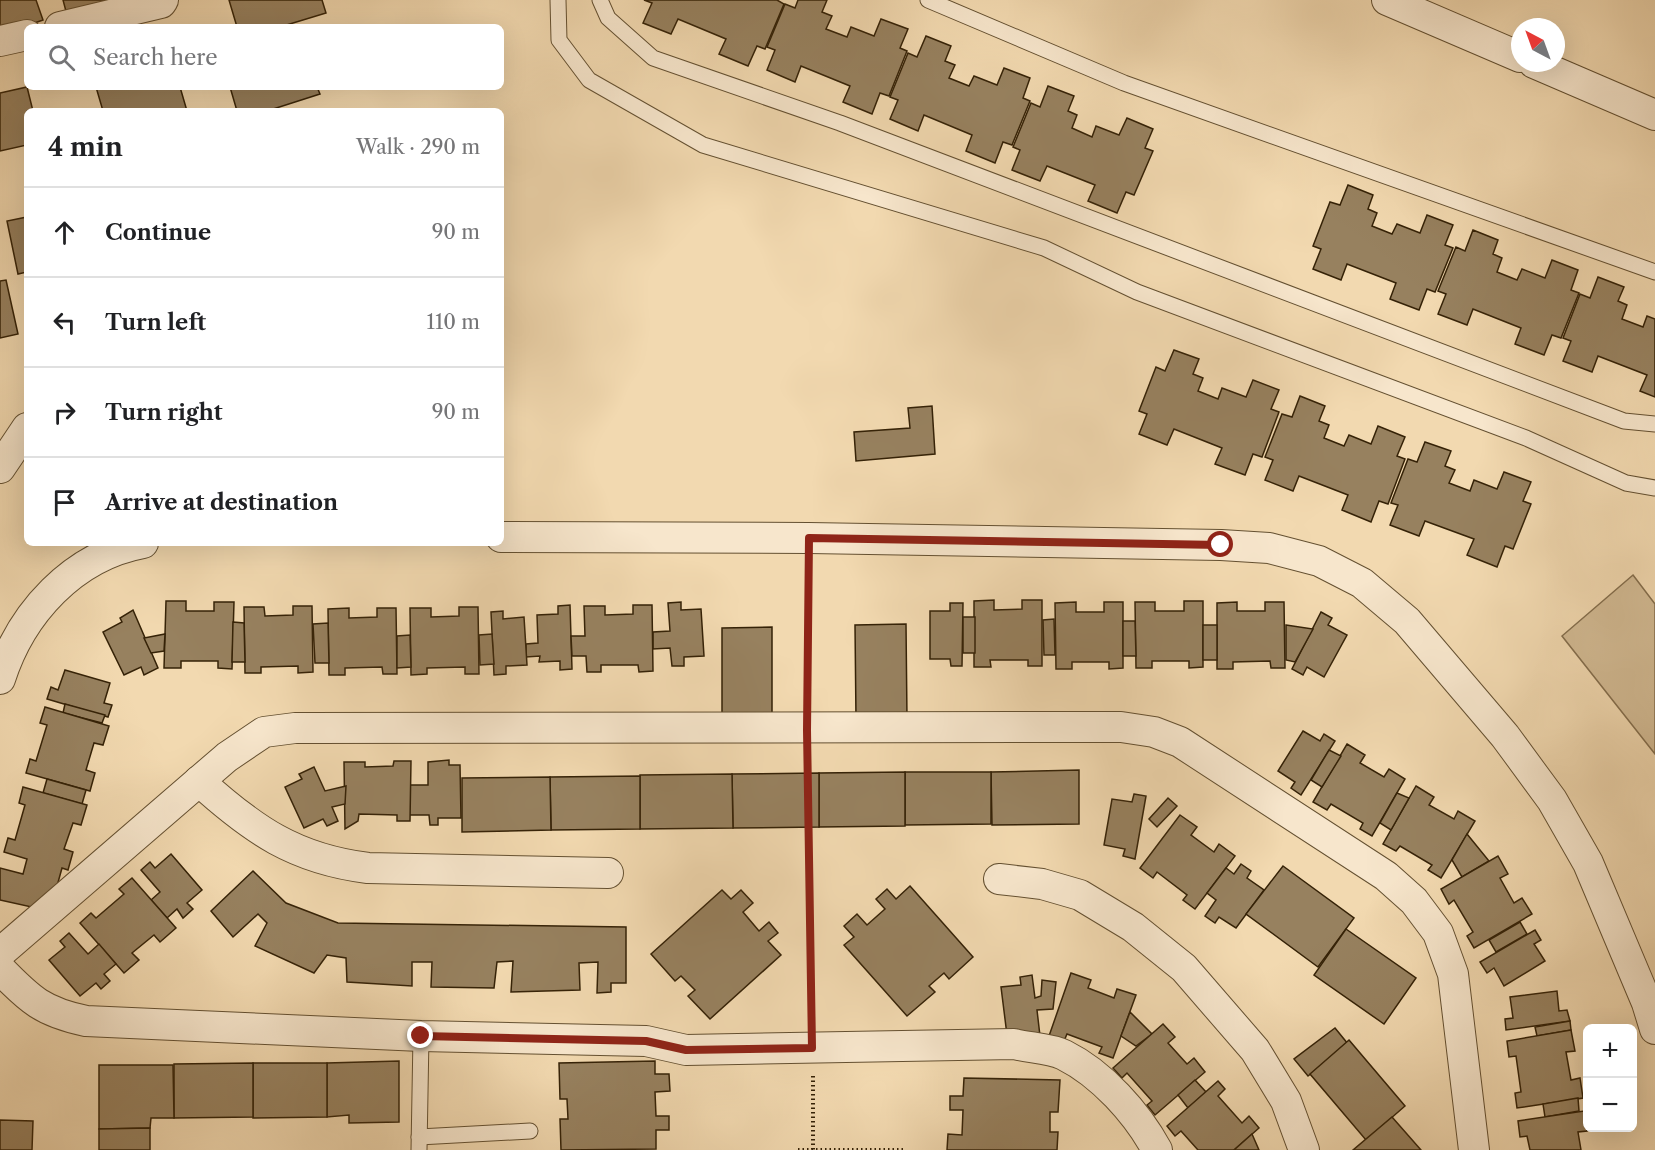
<!DOCTYPE html>
<meta charset="utf-8">
<style>
body{margin:0;font-family:"Libre Caslon Text",serif;background:#f2f2f2;color:#202124}
.controls{position:absolute;right:18px;bottom:18px;display:grid;overflow:hidden;border-radius:9px;box-shadow:0 6px 24px #0002}
.controls button{width:54px;height:54px;display:grid;place-items:center;padding:0;border:0;border-bottom:2px solid #e0e0e0;background:#fff;color:#202124;font:30px sans-serif}
.compass{position:absolute;left:1511px;top:18px;width:54px;height:54px;border-radius:50%;background:#fff;box-shadow:0 6px 24px #0002;rotate:319deg}
.stop{position:absolute;width:18px;height:18px;margin:-14px;border:4px solid #8f2418;border-radius:50%;background:#fff}
.stop.end{background:#8f2418;border-color:#fff;box-shadow:0 2px 6px #0008}
.list{margin:0;padding:0;list-style:none}
h2{display:flex;justify-content:space-between;align-items:center;height:78px;margin:0;padding:0 24px;font-size:26px}
h2 small{font-size:20px;font-weight:400;color:#757577}
.list li{display:grid;grid-template-columns:39px 1fr auto;gap:18px;align-items:center;box-sizing:border-box;height:90px;padding:0 24px;border-top:2px solid #e0e0e0}
.list b{display:block;font-size:22px;white-space:nowrap}
.list em{font-size:20px;font-style:normal;color:#757577}
.icon{flex:none;width:33px;height:33px;fill:none;stroke:currentColor;stroke-width:2;stroke-linecap:round;stroke-linejoin:round}
.map{position:relative;flex:none;width:1655px;height:1150px;overflow:hidden}
.search{position:absolute;background:#fff;box-shadow:0 6px 24px #0002;left:24px;top:24px;width:480px;height:66px;display:flex;align-items:center;gap:15px;box-sizing:border-box;padding:0 21px;border-radius:9px;color:#757577;font-size:22px}
.panel{position:absolute;background:#fff;box-shadow:0 6px 24px #0002;left:24px;top:108px;width:480px;height:438px;border-radius:9px}
.map>svg:first-child{display:block}
</style>
<div class="map">
<svg width="1655" height="1150" viewBox="0 0 1655 1150">
<rect width="100%" height="100%" fill="#f2d9b0"/>
<filter id="stains"><feTurbulence type="fractalNoise" baseFrequency=".00333" numOctaves="4"/><feColorMatrix values="0 0 0 0 .2 0 0 0 0 .09 0 0 0 0 .02 0 0 0 .5 -.17"/></filter>
<radialGradient id="worn" r=".72"><stop offset=".6" stop-color="#630" stop-opacity="0"/><stop offset="1" stop-color="#630" stop-opacity=".3"/></radialGradient>
<polygon fill="#d2ba93" stroke="#846e4d" stroke-width="1.5" points="1633,575 1655,604 1655,754 1562,636"/>
<g fill="#97815f" stroke="#352207" stroke-width="1.5">
<polygon points="0,0 36,0 43,20 0,35"/>
<polygon points="63,0 128,0 67,15"/>
<polygon points="229,0 322,0 326,13 280,27 237,27"/>
<polygon points="644,0 777,0 784,4 765,49 757,46 748,66 719,54 726,39 678,19 671,34 643,23 652,3"/>
<polygon points="798,0 827,0 822,12 832,16 826,29 847,37 851,27 874,36 881,19 908,29 900,48 907,51 889,96 880,93 872,114 843,102 850,86 801,66 795,82 767,70 775,50 767,47 785,4 795,8"/>
<polygon points="926,36 951,46 945,61 955,65 949,78 969,86 974,76 997,85 1004,68 1030,78 1023,98 1030,101 1012,145 1003,142 995,163 966,151 972,135 924,115 918,131 890,119 898,100 890,97 908,53 917,57"/>
<polygon points="1048,86 1074,96 1068,111 1077,115 1072,128 1092,137 1096,126 1119,135 1127,118 1153,129 1145,148 1153,151 1134,195 1126,192 1117,213 1088,201 1095,185 1047,166 1040,181 1012,170 1020,150 1013,147 1031,103 1040,107"/>
<polygon points="27,87 33,111 27,111 27,145 0,151 0,93"/>
<polygon points="96,87 180,87 187,111 103,111"/>
<polygon points="230,87 317,87 320,94 267,111 237,111"/>
<polygon points="1348,185 1373,195 1368,209 1377,213 1372,226 1392,234 1397,224 1420,233 1427,215 1453,225 1445,245 1453,248 1435,292 1427,289 1419,310 1390,299 1396,283 1347,264 1341,280 1313,269 1321,249 1313,246 1330,202 1340,205"/>
<polygon points="27,217 27,272 18,274 7,221"/>
<polygon points="1473,230 1498,240 1493,254 1502,258 1497,272 1517,280 1522,269 1545,278 1552,260 1578,270 1571,290 1579,293 1561,338 1552,335 1544,355 1515,344 1521,328 1473,309 1467,325 1438,314 1446,294 1438,291 1456,247 1465,251"/>
<polygon points="1598,277 1624,287 1618,301 1627,305 1622,319 1643,327 1647,316 1655,319 1655,397 1640,391 1647,375 1598,356 1592,372 1563,361 1571,341 1563,338 1580,294 1590,298"/>
<polygon points="6,280 18,334 0,338 0,281"/>
<polygon points="1174,350 1199,359 1193,374 1203,378 1198,391 1218,399 1222,388 1246,397 1253,380 1279,390 1271,409 1279,412 1262,457 1253,454 1245,475 1215,464 1222,448 1174,429 1167,445 1139,434 1147,414 1139,411 1156,367 1165,371"/>
<polygon points="1300,396 1325,406 1319,421 1329,425 1324,438 1344,446 1349,435 1371,444 1378,426 1405,437 1397,456 1405,459 1388,504 1379,501 1371,522 1342,510 1348,495 1299,476 1293,491 1265,480 1273,460 1265,457 1282,414 1292,417"/>
<polygon points="932,406 935,454 856,461 854,432 910,428 908,408"/>
<polygon points="1425,442 1451,451 1445,466 1455,470 1449,483 1470,491 1474,480 1497,489 1504,472 1531,482 1523,501 1531,504 1513,549 1505,546 1497,567 1467,555 1474,539 1425,521 1419,536 1390,525 1398,505 1391,503 1408,459 1417,462"/>
<polygon points="994,600 994,610 1022,609 1022,600 1042,600 1042,666 1028,666 1028,660 990,660 991,667 974,667 974,601"/>
<polygon points="166,601 186,601 186,611 214,611 214,602 234,602 232,669 218,668 218,661 181,661 181,668 164,668"/>
<polygon points="1184,601 1203,601 1203,667 1189,668 1189,661 1152,661 1152,668 1136,668 1135,602 1155,602 1155,611 1184,611"/>
<polygon points="681,602 681,610 701,609 704,656 684,657 684,666 672,666 670,648 653,649 653,632 670,631 668,603"/>
<polygon points="1076,602 1076,612 1104,612 1104,602 1123,602 1123,668 1109,669 1109,662 1072,662 1072,669 1056,669 1055,603"/>
<polygon points="1237,602 1237,611 1265,611 1265,602 1284,602 1285,668 1271,668 1270,661 1233,662 1233,669 1217,669 1217,603"/>
<polygon points="950,603 963,603 962,666 951,666 950,659 930,659 930,611 950,611"/>
<polygon points="570,605 572,669 560,670 560,661 539,662 540,656 526,657 526,644 538,643 537,615 558,614 558,606"/>
<polygon points="633,605 652,605 653,671 639,672 638,665 601,665 601,672 587,672 586,656 572,656 571,636 585,636 584,606 605,606 605,615 633,614"/>
<polygon points="293,606 312,606 313,672 298,673 298,666 261,667 261,673 245,673 244,607 264,607 265,616 293,615"/>
<polygon points="459,607 478,607 479,674 465,674 465,667 427,668 427,674 411,675 410,608 431,608 431,617 459,616"/>
<polygon points="349,608 349,618 377,617 377,608 396,608 397,674 383,674 382,667 345,668 345,675 329,675 328,609"/>
<polygon points="133,610 158,668 144,675 141,667 124,675 103,632 122,622 120,618"/>
<polygon points="503,611 503,619 524,617 527,665 506,666 506,674 494,675 491,612"/>
<polygon points="1321,612 1332,618 1328,625 1347,635 1324,677 1307,667 1303,675 1292,669"/>
<rect x="963" y="617" width="12" height="36"/>
<polygon points="1054,619 1055,655 1044,655 1043,620"/>
<polygon points="1123,621 1135,621 1136,656 1123,656"/>
<polygon points="233,622 244,623 245,662 232,662"/>
<polygon points="328,623 329,663 315,663 313,624"/>
<polygon points="906,624 907,719 856,719 855,625"/>
<rect x="1203" y="625" width="14" height="35"/>
<polygon points="1286,625 1313,629 1295,662 1286,660"/>
<polygon points="772,627 772,716 722,716 722,628"/>
<polygon points="165,634 164,651 151,653 144,638"/>
<polygon points="492,634 494,664 480,665 479,635"/>
<polygon points="410,635 411,667 397,668 397,636"/>
<polygon points="65,670 110,683 104,703 112,705 108,717 47,699 51,687 58,690"/>
<polygon points="65,704 105,715 102,723 63,713"/>
<polygon points="45,707 109,726 103,745 94,743 86,770 95,773 90,791 26,773 30,759 36,761 47,725 40,723"/>
<polygon points="1303,731 1320,741 1324,734 1335,741 1301,795 1291,788 1295,782 1278,771"/>
<polygon points="1347,744 1365,755 1360,763 1384,777 1389,769 1405,779 1372,836 1360,829 1363,823 1331,804 1327,810 1313,802"/>
<polygon points="1329,750 1341,756 1322,787 1311,780"/>
<polygon points="449,760 449,765 460,765 461,818 438,818 438,825 430,825 429,815 409,815 410,785 428,785 428,762"/>
<polygon points="394,761 411,761 410,821 397,821 397,815 359,814 358,821 345,829 344,762 365,762 365,767 393,766"/>
<polygon points="314,767 325,791 346,786 345,804 332,807 338,821 327,826 323,819 304,828 285,787 302,779 299,774"/>
<polygon points="1079,770 1079,824 992,825 991,772"/>
<polygon points="905,772 991,772 991,824 905,825"/>
<polygon points="905,772 905,826 819,827 819,773"/>
<polygon points="819,773 819,827 733,828 732,774"/>
<polygon points="732,774 733,828 640,829 640,775"/>
<polygon points="640,776 640,829 551,830 550,777"/>
<polygon points="550,777 551,830 462,832 462,778"/>
<polygon points="47,779 86,790 82,804 43,793"/>
<polygon points="1416,786 1434,797 1429,805 1454,819 1458,811 1475,821 1441,878 1428,870 1432,865 1400,846 1396,851 1383,844"/>
<polygon points="23,787 87,805 81,825 73,823 64,849 73,852 68,870 62,868 54,897 45,910 0,900 0,868 23,874 27,859 4,852 8,838 15,840 25,805 19,803"/>
<polygon points="1397,793 1409,798 1391,830 1380,823"/>
<polygon points="1134,794 1146,796 1135,859 1123,856 1125,849 1104,845 1112,799 1132,802"/>
<polygon points="1168,798 1177,806 1157,827 1149,819"/>
<polygon points="1180,815 1197,827 1191,835 1214,852 1219,844 1235,856 1195,909 1183,900 1187,895 1157,872 1153,878 1140,868"/>
<polygon points="1467,834 1489,861 1462,877 1452,860"/>
<polygon points="171,854 202,890 187,903 193,909 183,918 177,909 167,918 151,900 160,892 141,870 150,862 155,868"/>
<polygon points="1498,856 1508,874 1500,878 1514,903 1522,898 1532,914 1474,948 1467,936 1473,932 1454,900 1449,904 1441,889"/>
<polygon points="1241,864 1251,871 1247,878 1264,890 1236,928 1219,917 1215,923 1205,916 1216,900 1207,893 1226,868 1234,874"/>
<polygon points="1283,866 1354,918 1318,967 1246,914"/>
<polygon points="253,871 286,903 338,923 626,927 626,983 611,983 611,992 597,993 598,962 579,963 580,990 511,992 513,961 497,962 494,988 431,987 432,962 412,962 412,986 347,982 346,958 327,955 314,973 255,946 267,923 258,914 233,937 211,911"/>
<polygon points="132,878 176,928 160,942 154,935 132,953 139,960 124,973 80,923 91,913 96,918 124,894 119,889"/>
<polygon points="910,886 973,957 949,979 944,973 929,986 935,992 907,1016 844,945 854,937 844,926 857,914 867,925 885,909 876,899 887,889 896,899"/>
<polygon points="722,890 731,899 741,890 753,903 743,912 759,931 769,922 778,933 768,941 781,955 710,1019 688,996 695,990 681,976 675,981 651,954"/>
<polygon points="1520,922 1527,934 1496,952 1489,940"/>
<polygon points="1346,929 1416,978 1384,1024 1314,975"/>
<polygon points="1535,930 1541,940 1534,944 1545,961 1504,986 1494,968 1487,973 1480,962"/>
<polygon points="69,933 88,954 99,944 116,964 104,974 110,981 101,989 96,983 80,996 49,960 65,947 60,941"/>
<polygon points="1071,973 1091,980 1088,988 1114,998 1117,989 1136,995 1113,1058 1099,1053 1102,1047 1067,1034 1064,1041 1049,1036"/>
<polygon points="1032,975 1035,998 1041,996 1042,980 1056,982 1053,1009 1037,1010 1040,1036 1007,1035 1001,987 1021,985 1020,977"/>
<polygon points="1557,991 1559,1011 1567,1010 1570,1021 1506,1030 1505,1019 1513,1018 1510,997"/>
<polygon points="1130,1012 1152,1034 1136,1046 1121,1036"/>
<polygon points="1570,1021 1571,1030 1537,1036 1535,1027"/>
<polygon points="1163,1024 1175,1037 1168,1043 1187,1064 1194,1058 1205,1072 1155,1115 1147,1105 1152,1101 1127,1073 1122,1078 1113,1068"/>
<polygon points="1335,1028 1348,1044 1308,1076 1294,1059"/>
<polygon points="1571,1030 1575,1051 1566,1052 1571,1080 1580,1078 1583,1098 1517,1108 1515,1093 1521,1092 1516,1056 1509,1057 1507,1041"/>
<polygon points="1349,1040 1405,1106 1366,1140 1310,1074"/>
<polygon points="399,1061 399,1122 349,1123 349,1115 327,1117 327,1063"/>
<polygon points="655,1061 655,1074 669,1074 670,1091 655,1092 656,1116 669,1116 669,1130 656,1130 656,1149 561,1150 560,1119 568,1119 567,1099 560,1099 559,1063"/>
<polygon points="253,1063 327,1063 327,1117 253,1118"/>
<polygon points="253,1063 253,1117 174,1118 174,1064"/>
<polygon points="99,1065 173,1065 174,1118 151,1118 150,1128 99,1129"/>
<polygon points="964,1078 1060,1080 1058,1112 1050,1112 1050,1132 1058,1132 1057,1150 947,1150 948,1134 962,1135 963,1110 950,1110 950,1096 963,1096"/>
<polygon points="1195,1080 1206,1092 1188,1108 1178,1095"/>
<polygon points="1218,1081 1225,1089 1218,1096 1242,1123 1249,1116 1259,1128 1234,1150 1198,1150 1181,1131 1175,1136 1167,1126"/>
<polygon points="1578,1098 1579,1111 1545,1117 1543,1104"/>
<polygon points="1584,1111 1587,1131 1578,1132 1581,1150 1530,1150 1527,1136 1520,1137 1518,1121"/>
<polygon points="1392,1117 1421,1150 1353,1150"/>
<polygon points="0,1120 33,1121 32,1150 0,1150"/>
<polygon points="150,1128 150,1150 99,1150 99,1129"/>
<polygon points="1252,1134 1259,1150 1234,1150"/>
</g>
<g fill="none" stroke-linecap="round" stroke-linejoin="round">
<defs>
<g id="lane">
<polyline points="558,0 559,40 589,80 703,145 1044,248 1137,292 1526,438 1626,483 1655,488"/>
<polyline points="600,0 608,18 653,58 840,123 1624,421 1655,424"/>
<polyline points="928,0 1124,83 1655,272"/>
<polyline points="419,1137 530,1131"/>
<polyline points="419,1150 421,1036"/>
</g>
<g id="street">
<polyline points="1387,0 1520,57"/>
<polyline points="60,27 161,3 163,0"/>
<polyline points="0,41 27,35"/>
<polyline points="1534,63 1655,115"/>
<polyline points="0,468 27,428"/>
<polyline points="501,537 809,538 1221,545 1269,548 1319,561 1362,583 1407,621 1505,736 1552,800 1588,863 1647,1003 1655,1029"/>
<path d="M0 679C21 613 73 556 143 543"/>
<path d="M199 781C253 830 295 859 368 868L608 873"/>
<polyline points="999,879 1042,884 1080,895 1133,927 1184,968 1255,1050 1286,1101 1304,1150"/>
<path d="M0 953 227 757 264 732 295 728C570 727 845 729 1121 727L1154 732 1180 742 1386 876 1414 901 1438 933 1453 974 1474 1150"/>
<path d="M0 969C30 1000 43 1012 86 1021L421 1036 646 1041 686 1050 1014 1044C1029 1048 1050 1048 1064 1055 1102 1074 1137 1113 1157 1150"/>
</g>
</defs>
<use href="#lane" stroke="#645031" stroke-width="17"/>
<use href="#street" stroke="#645031" stroke-width="32"/>
<g stroke="#352207" stroke-width="4" stroke-dasharray="1.5 3" stroke-linecap="butt">
<polyline points="807,699 809,566"/>
<polyline points="807,758 812,1017"/>
<polyline points="813,1076 813,1150"/>
<polyline points="798,1150 903,1150"/>
</g>
<use href="#lane" stroke="#f7e6cc" stroke-width="15"/>
<use href="#street" stroke="#f7e6cc" stroke-width="30"/>
</g>
<g fill="none" stroke-linecap="round" stroke-linejoin="round">
<polyline stroke="#8f2418" stroke-width="8" points="421,1036 646,1041 686,1050 812,1048 807,730 809,538 1221,545"/>
</g>
<rect width="100%" height="100%" filter="url(#stains)"/>
<rect width="100%" height="100%" fill="url(#worn)"/>
</svg>
<div class="controls">
<button>+</button>
<button>−</button>
</div>
<svg class="compass" viewBox="-18 -18 36 36"><path d="M0-13l5 13h-10z" fill="#e53935"/><path d="M0 13l5-13h-10z" fill="#757577"/></svg>
<div class="stop" style="left:1221px;top:545px"></div>
<div class="stop end" style="left:421px;top:1036px"></div>
<div class="search"><svg class="icon" aria-label="search" viewBox="0 0 24 24"><circle cx="10" cy="10" r="6"/><path d="M15 15l6 6"/></svg>Search here</div>
<section class="panel">
<h2>4 min<small>Walk · 290 m</small></h2>
<ul class="list">
<li><svg class="icon" aria-label="ahead" viewBox="0 0 24 24"><path d="M12 20V5M6 11l6-6 6 6"/></svg><div><b>Continue</b></div><em>90 m</em></li>
<li><svg class="icon" aria-label="left" viewBox="0 0 24 24"><path d="M17 20v-9H6M10 6l-5 5 5 5"/></svg><div><b>Turn left</b></div><em>110 m</em></li>
<li><svg class="icon" aria-label="right" viewBox="0 0 24 24"><path d="M7 20v-9h11M14 6l5 5-5 5"/></svg><div><b>Turn right</b></div><em>90 m</em></li>
<li><svg class="icon" aria-label="arrive" viewBox="0 0 24 24"><path d="M6 21V4h12l-3 4 3 4H6"/></svg><div><b>Arrive at destination</b></div></li>
</ul>
</section>
</div>
